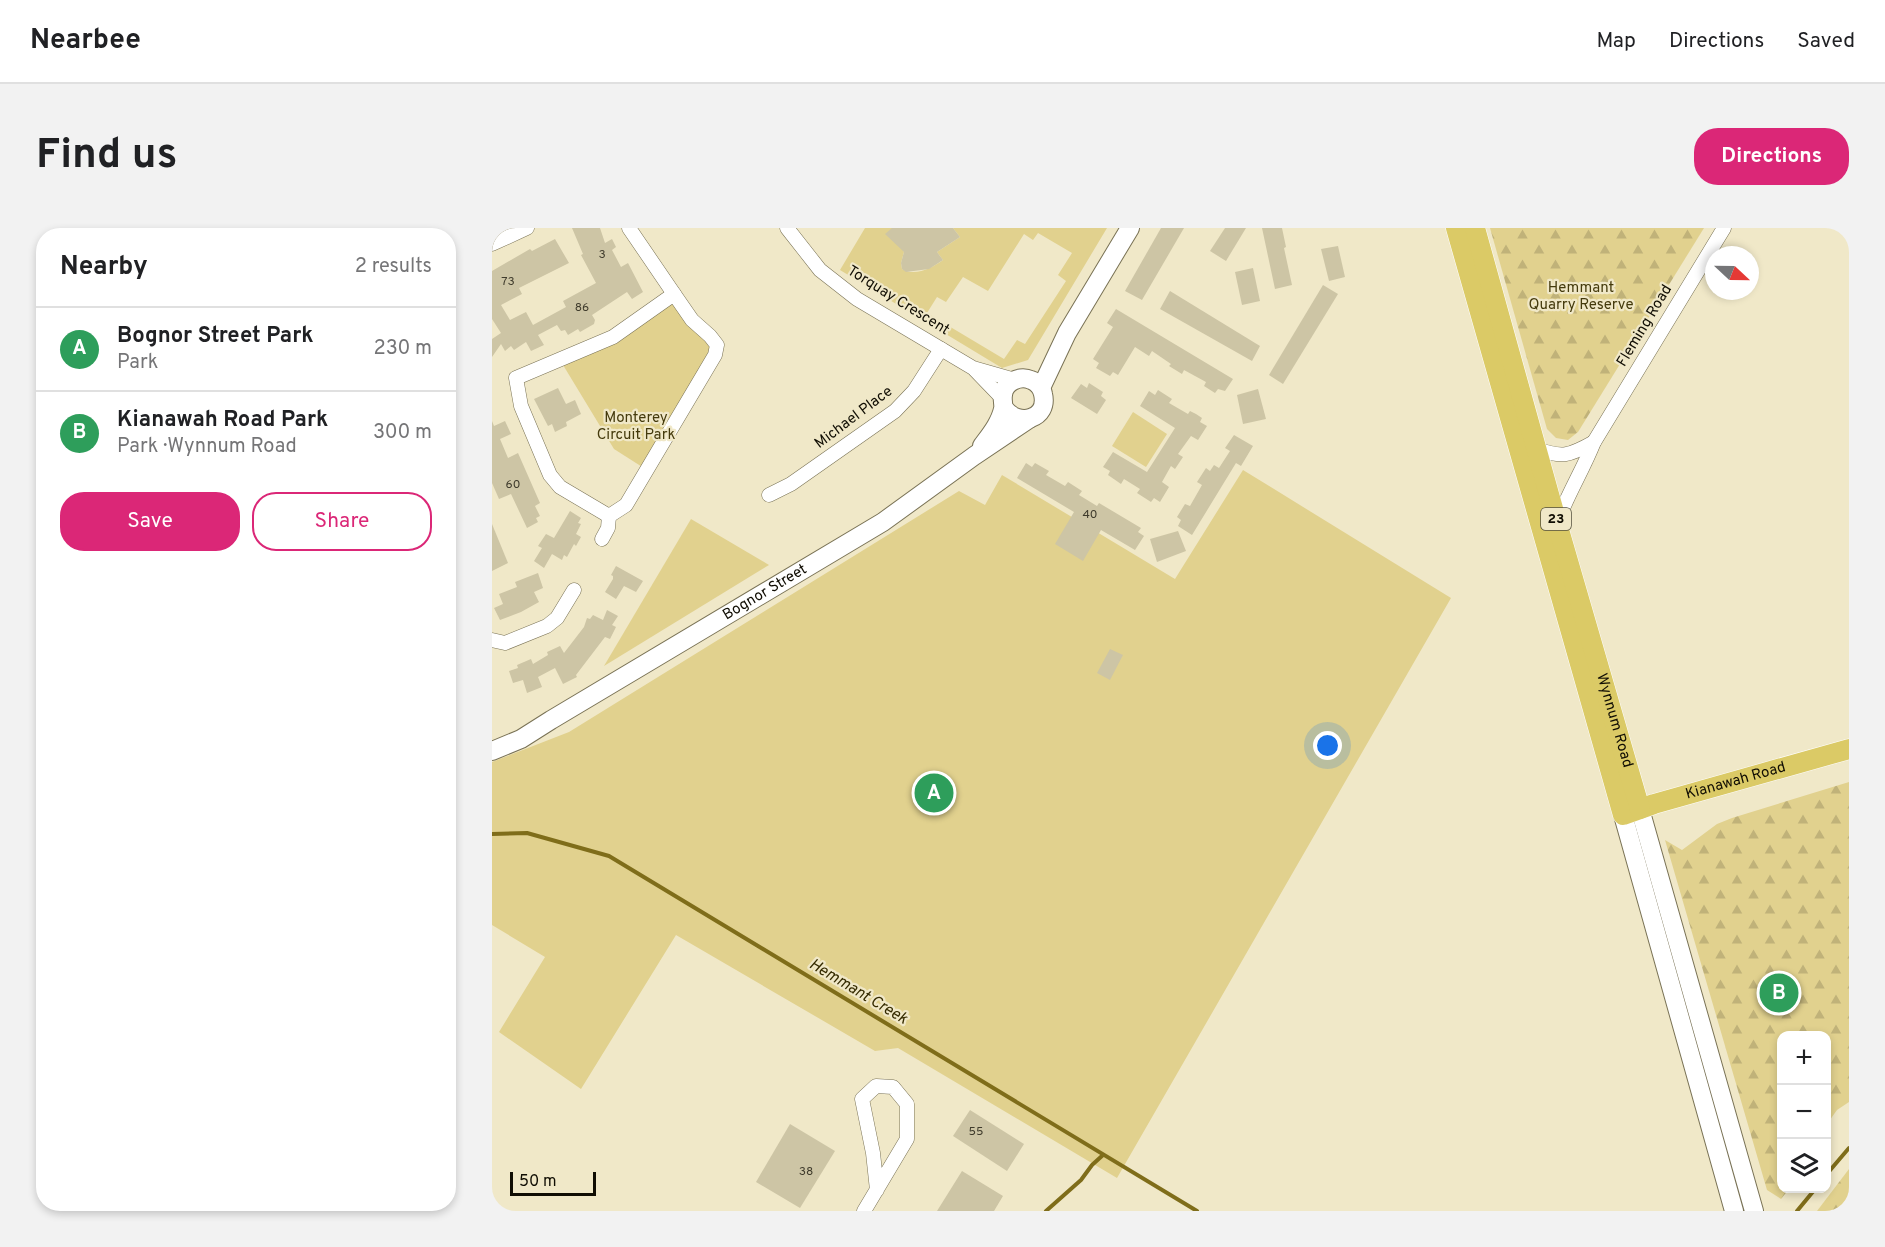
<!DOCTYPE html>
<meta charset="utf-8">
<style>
body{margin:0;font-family:Overpass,sans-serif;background:#f2f2f2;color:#202124}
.controls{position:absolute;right:18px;bottom:18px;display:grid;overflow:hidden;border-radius:12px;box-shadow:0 3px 9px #0003}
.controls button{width:54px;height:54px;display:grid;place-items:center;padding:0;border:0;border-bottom:2px solid #e0e0e0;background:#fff;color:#202124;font:30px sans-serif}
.compass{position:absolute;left:1213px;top:18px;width:54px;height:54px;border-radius:50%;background:#fff;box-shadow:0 3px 9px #0003;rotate:112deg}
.scale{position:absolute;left:18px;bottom:15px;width:86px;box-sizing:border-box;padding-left:6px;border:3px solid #100d03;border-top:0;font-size:16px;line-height:21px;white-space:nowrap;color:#100d03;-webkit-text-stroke:4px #f0e8c8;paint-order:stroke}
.you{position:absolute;left:836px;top:518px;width:21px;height:21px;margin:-15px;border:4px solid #fff;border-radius:50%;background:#1a73e8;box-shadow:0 0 0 9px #1a73e833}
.badge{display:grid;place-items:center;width:39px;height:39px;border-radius:50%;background:#db2777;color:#fff;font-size:20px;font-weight:700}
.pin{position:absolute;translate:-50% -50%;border:3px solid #fff;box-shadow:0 2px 6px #0006}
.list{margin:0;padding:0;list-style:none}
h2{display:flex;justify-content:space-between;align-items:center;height:78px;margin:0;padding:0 24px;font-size:26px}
h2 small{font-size:20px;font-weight:400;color:#757577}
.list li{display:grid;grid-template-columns:39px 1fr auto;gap:18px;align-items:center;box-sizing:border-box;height:84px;padding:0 24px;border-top:2px solid #e0e0e0}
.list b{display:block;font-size:22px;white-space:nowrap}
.list p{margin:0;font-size:20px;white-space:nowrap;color:#757577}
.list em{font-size:20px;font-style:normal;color:#757577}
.actions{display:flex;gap:12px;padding:18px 24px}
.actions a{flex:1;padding:14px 0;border:2px solid #db2777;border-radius:24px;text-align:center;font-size:21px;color:#db2777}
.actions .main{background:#db2777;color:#fff}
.icon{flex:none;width:33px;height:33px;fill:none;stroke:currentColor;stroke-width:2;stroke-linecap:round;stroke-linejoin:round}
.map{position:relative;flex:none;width:1357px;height:983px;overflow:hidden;border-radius:24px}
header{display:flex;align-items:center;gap:36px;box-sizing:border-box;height:84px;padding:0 30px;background:#fff;border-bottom:2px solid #e0e0e0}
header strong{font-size:28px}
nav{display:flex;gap:33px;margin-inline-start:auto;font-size:21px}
.intro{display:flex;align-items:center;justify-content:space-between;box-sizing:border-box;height:144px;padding:0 36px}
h1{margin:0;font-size:42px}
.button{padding:15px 27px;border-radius:24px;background:#db2777;color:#fff;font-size:21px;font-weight:700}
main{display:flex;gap:36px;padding:0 36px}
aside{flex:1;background:#fff;border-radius:24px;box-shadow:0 3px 9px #0003}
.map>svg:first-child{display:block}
</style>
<header>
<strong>Nearbee</strong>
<nav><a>Map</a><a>Directions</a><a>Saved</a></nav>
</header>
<div class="intro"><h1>Find us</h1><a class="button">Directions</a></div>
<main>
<aside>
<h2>Nearby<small>2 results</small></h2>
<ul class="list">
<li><span class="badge" style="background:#2e9e5b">A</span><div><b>Bognor Street Park</b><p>Park</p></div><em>230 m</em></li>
<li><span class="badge" style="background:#2e9e5b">B</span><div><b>Kianawah Road Park</b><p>Park · Wynnum Road</p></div><em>300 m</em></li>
</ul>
<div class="actions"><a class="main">Save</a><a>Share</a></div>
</aside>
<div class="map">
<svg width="1357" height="983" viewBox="0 0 1357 983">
<defs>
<pattern id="forest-firs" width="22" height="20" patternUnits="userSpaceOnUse" patternTransform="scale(1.5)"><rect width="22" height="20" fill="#e1d18e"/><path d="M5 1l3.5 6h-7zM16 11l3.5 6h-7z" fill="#c0b279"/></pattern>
</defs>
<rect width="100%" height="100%" fill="#f0e8c8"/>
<g fill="#e1d18e" fill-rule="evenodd">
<path d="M373 0H400L412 24 409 35 410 41C423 49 440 40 451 32L445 24 468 9 461 0H615L536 132 510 140 348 42ZM546 5 580 25 566 47 574 53 533 116 525 112 512 131 435 85 445 69 454 74 471 49 496 63 532 6 541 12Z"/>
<polygon points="182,66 225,117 155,242 122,221 68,132 121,109"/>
<polygon points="641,184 675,206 654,239 620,218"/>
<polygon points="751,242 959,370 625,950 406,820 383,823 184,707 89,861 7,804 53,729 0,697 0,534 77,504 467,263 493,277 510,247 683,351"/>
<polygon points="199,291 277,337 112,438"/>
</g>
<g fill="url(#forest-firs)">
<polygon points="998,0 1212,0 1086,204 1076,212 1064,210 1055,201"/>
<polygon points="1357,554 1357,874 1345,882 1335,896 1334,808 1290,808 1290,960 1297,961 1289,971 1275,962 1173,612 1190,622 1225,596 1240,590"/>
<polygon points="1357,941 1357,983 1325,983"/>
</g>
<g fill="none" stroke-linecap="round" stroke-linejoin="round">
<g stroke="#7f6d1a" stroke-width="4">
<polyline points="0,606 35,605 117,628 705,983"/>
<polyline points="1334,947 1357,920"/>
<polyline points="554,983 589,952 600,937 611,927"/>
<polyline points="1305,983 1324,960"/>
</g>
</g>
<g fill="#cdc5a5">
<polygon points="80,0 108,0 113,15 120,11 124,19 120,22 129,39 136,35 151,64 140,71 135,64 100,87 103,92 102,96 88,104 86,101 76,107 73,102 69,103 65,97 46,107 52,117 39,123 34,114 22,122 19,118 13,123 9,116 0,129 0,111 9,105 0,91 0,43 38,21 40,23 63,11 77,35 27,60 30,66 9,77 18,92 34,84 41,97 74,79 71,73 104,55 89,27 91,26"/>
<polygon points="400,0 461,0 468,9 445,24 451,32 437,41 414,44 410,41 409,35 412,24 393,6"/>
<polygon points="669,0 692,0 650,72 633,63"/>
<polygon points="733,0 754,0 734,33 718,23"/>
<polygon points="770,0 790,0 794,19 792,20 800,57 783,61"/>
<polygon points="846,18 853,49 837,53 829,21"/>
<polygon points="761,40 768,73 750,77 743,44"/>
<polygon points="831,57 846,66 791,156 777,147"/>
<polygon points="678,63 768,118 760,133 668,81"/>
<polygon points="624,81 741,151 733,163 726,161 723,165 712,158 714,154 692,142 690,146 677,138 679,136 660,123 657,128 643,119 626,147 621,144 618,148 604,140 607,135 601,131 621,99 615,95"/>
<polygon points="597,155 611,164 609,168 614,172 605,186 579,170 589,156 595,160"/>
<polygon points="66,160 74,176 83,172 89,186 74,194 75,198 63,204 60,196 56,198 42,171"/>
<polygon points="766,161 774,191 751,196 745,167"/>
<polygon points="666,162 680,171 677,175 696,186 698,183 704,186 710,190 708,194 715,198 706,212 699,208 686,226 691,229 683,241 679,238 670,254 677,259 668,274 662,270 659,274 645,265 648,261 632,251 629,256 616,247 618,243 611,239 621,224 655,244 683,200 648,178 657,163 663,167"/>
<polygon points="0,193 2,198 13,193 19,206 8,211 16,230 26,225 48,275 43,278 48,288 44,290 46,294 35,300 19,266 7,271 0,255"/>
<polygon points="742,207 761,218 749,238 744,235 700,307 686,298 689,292 685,289 693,276 698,278 710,257 705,254 714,240 718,243 722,237 727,240 738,223 733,220"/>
<polygon points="534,235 540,239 543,235 557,243 554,247 573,258 576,254 590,263 587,267 605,278 607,275 649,300 646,304 652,308 643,322 609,302 591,333 563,316 582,284 525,250"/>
<polygon points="78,283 89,290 86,295 89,296 84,306 89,309 84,318 82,316 75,329 72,327 70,332 60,326 52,340 42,333 50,320 46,318 54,306 62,310"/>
<polygon points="0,296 16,335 0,343"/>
<polygon points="686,303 694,323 665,334 658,311"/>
<polygon points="124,338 151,353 144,364 132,358 124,371 113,364 121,351 121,348 119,347"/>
<polygon points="46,345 51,360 42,364 47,374 29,384 8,392 2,380 11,376 7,366 25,359 23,354"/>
<polygon points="115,382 126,388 120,397 124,399 118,411 113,409 84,447 85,449 71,456 63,440 46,449 50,459 35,465 31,452 21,455 17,443 26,440 25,437 39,431 41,436 56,427 55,424 68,418 72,425 92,399 95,390 98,391 101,387 111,392"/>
<polygon points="618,421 631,427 618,452 605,445"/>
<polygon points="478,882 532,916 515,943 461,908"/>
<polygon points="298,896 343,923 308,980 264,954"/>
<polygon points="470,943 511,968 502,983 445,983"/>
</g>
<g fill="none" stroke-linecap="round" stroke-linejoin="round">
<defs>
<g id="street">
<polyline points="137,0 182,66"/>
<polyline points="295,0 328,42 365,71 481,140 523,152"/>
<polyline points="0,16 35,0"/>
<polygon points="182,66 200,92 218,108 225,117 223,127 134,277 117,288 68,259 58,247 29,178 24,150 121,109"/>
<polyline points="483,142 510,170"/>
<path d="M1044 221C1071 230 1077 228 1102 214"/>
<polyline points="277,267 299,256 403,183 422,163 449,121"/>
<path d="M1065 295C1075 267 1091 242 1102 214L1232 0"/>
<polyline points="110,311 116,300 117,288"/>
<polyline points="0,412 13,415 55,398 65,390 82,362"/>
<polyline points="372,983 415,911 415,876 401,859 384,858 370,871 381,925 385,962"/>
</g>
<g id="secondary">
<polyline points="549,160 575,105 638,0"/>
<path d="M490 218C498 207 508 195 511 181 512 177 510 172 511 167 512 154 528 147 539 152 545 154 550 160 551 166 557 191 526 200 512 180"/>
<path id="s1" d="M0 523 29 511 59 492 391 294 482 228 537 191"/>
<polyline points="1148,581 1262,983"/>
<polyline points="1131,587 1242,983"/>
</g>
<g id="primary">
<path id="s2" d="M964 0 1131 587 1162 576 1357 521"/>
<path id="s3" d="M983 0 1065 295 1148 581"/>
</g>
</defs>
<use href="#street" stroke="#797255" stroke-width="15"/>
<use href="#secondary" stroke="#797255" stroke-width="20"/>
<use href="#primary" stroke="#fff" stroke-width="21"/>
<use href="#street" stroke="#fff" stroke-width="14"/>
<use href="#secondary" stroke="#fff" stroke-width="18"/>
<use href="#primary" stroke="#dbca66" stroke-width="20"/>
</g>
<g text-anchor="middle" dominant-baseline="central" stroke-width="4.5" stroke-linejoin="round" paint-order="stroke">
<g font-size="12" fill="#3f3b2c">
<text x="110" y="27">3</text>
<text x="16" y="54">73</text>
<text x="90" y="80">86</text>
<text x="21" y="257">60</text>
<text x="598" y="287">40</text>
<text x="484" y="904">55</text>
<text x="314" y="944">38</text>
</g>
<rect fill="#f0e8c8" stroke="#534f3e" stroke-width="1.5" x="1049" y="280" width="30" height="22" rx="4.5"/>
<g font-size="14" font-weight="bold" fill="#100d03">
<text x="1064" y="291">23</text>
</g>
<g font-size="15" fill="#443a0c" stroke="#f0e8c8">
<text x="1089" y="60">Hemmant<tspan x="1089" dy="17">Quarry Reserve</tspan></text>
<text x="144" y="190">Monterey<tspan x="144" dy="17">Circuit Park</tspan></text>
</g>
<g font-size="15" fill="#100d03" stroke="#f0e8c8">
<text transform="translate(406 73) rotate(32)">Torquay Crescent</text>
<text transform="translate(1153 98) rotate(-59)">Fleming Road</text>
<text transform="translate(362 190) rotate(-37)">Michael Place</text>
<text stroke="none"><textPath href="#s1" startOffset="316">Bognor Street</textPath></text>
<text stroke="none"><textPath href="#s3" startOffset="512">Wynnum Road</textPath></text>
<text stroke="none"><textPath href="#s2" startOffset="728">Kianawah Road</textPath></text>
</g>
<g font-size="16" font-style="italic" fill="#352b00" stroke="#f0e8c8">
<text transform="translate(366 764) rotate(31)">Hemmant Creek</text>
</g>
</g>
</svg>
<div class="controls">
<button>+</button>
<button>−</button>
<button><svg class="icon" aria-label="layers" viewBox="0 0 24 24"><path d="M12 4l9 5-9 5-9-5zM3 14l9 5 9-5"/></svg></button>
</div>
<svg class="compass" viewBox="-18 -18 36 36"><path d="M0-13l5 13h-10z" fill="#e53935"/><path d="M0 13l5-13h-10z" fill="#757577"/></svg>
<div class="scale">50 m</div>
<div class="you"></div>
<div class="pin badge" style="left:442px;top:565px;background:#2e9e5b">A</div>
<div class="pin badge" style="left:1287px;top:765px;background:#2e9e5b">B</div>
</div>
</main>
